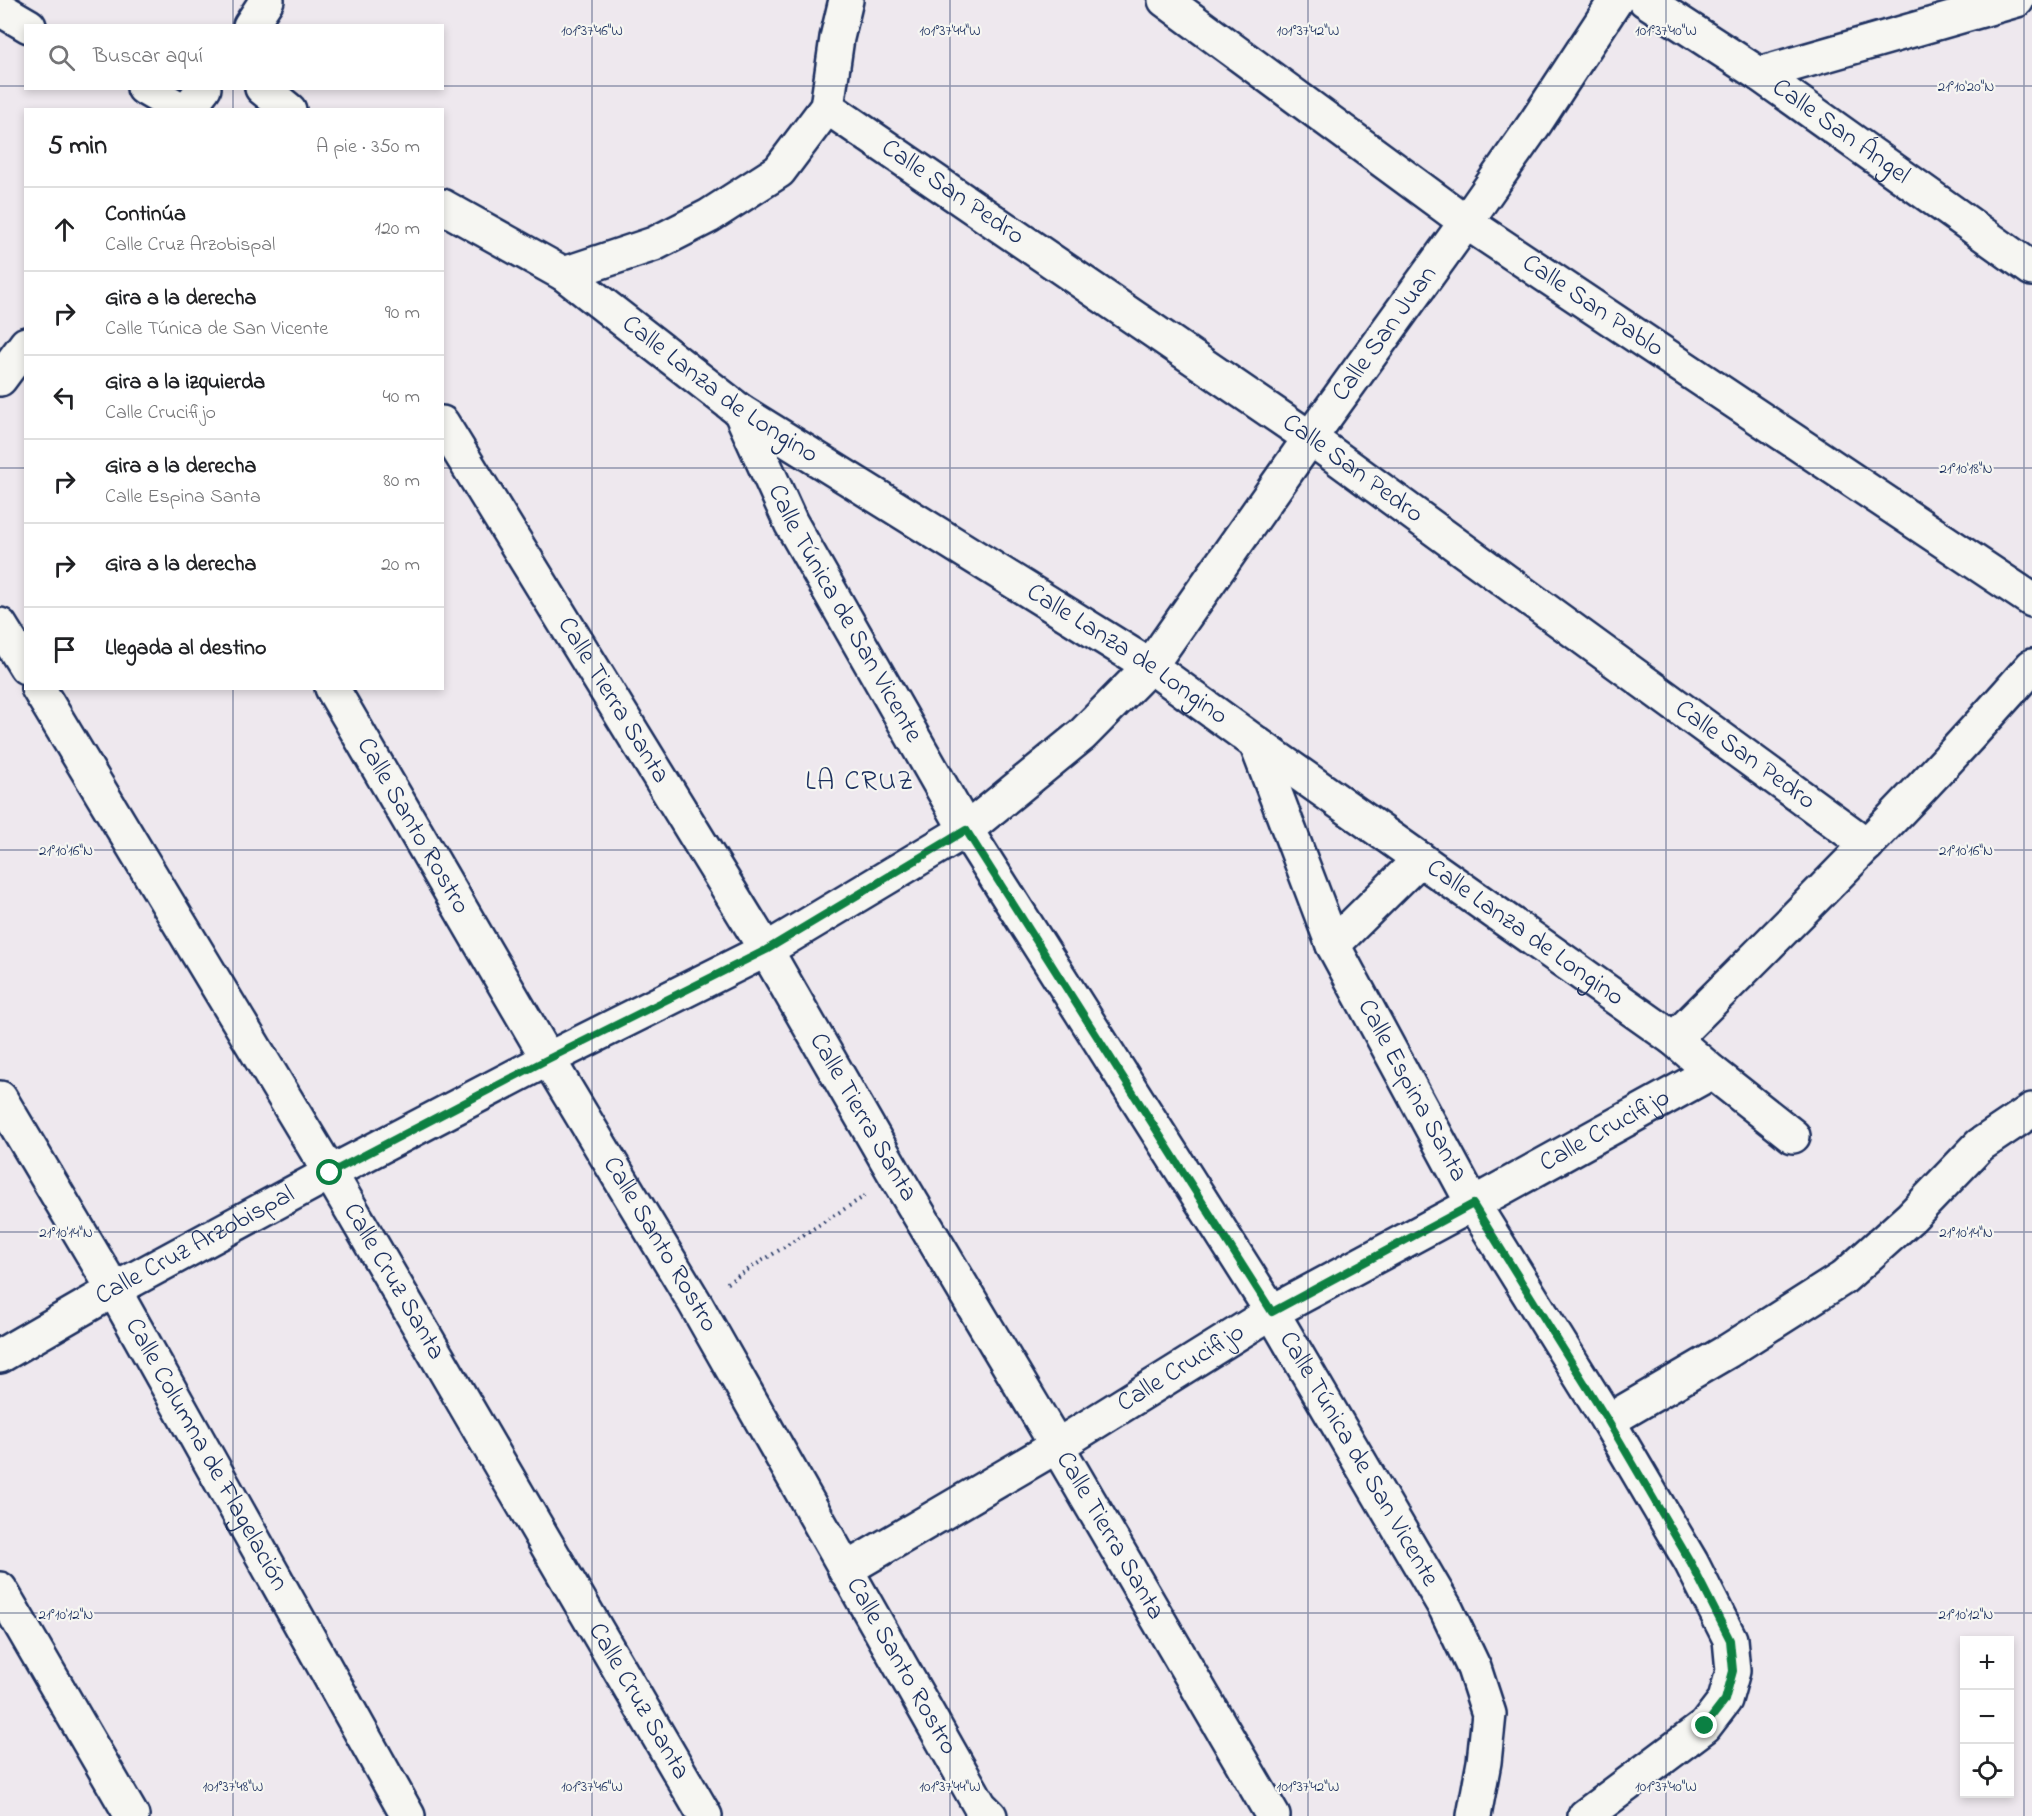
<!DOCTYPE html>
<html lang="es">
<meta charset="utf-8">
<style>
body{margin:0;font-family:"Indie Flower",sans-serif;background:#f2f2f2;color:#202124}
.controls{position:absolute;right:18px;bottom:18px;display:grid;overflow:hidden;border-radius:0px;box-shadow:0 3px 9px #0003}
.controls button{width:54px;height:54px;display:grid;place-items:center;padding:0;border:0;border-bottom:2px solid #e0e0e0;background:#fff;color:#202124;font:30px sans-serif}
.stop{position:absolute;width:18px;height:18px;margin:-14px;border:4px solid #0b8043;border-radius:50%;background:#fff}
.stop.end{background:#0b8043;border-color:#fff;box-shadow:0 2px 6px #0008}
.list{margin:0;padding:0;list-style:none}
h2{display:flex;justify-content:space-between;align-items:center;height:78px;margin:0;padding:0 24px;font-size:26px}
h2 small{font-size:20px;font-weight:400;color:#757577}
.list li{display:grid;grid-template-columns:39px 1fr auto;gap:18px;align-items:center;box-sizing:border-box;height:84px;padding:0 24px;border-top:2px solid #e0e0e0}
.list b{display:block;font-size:22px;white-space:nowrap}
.list p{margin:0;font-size:20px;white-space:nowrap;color:#757577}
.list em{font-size:20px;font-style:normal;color:#757577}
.icon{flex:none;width:33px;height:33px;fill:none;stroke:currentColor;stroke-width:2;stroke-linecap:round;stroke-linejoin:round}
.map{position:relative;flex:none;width:2032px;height:1816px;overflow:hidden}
.search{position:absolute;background:#fff;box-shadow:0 3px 9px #0003;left:24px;top:24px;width:420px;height:66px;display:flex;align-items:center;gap:15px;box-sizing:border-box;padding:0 21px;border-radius:0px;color:#757577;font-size:22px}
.panel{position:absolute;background:#fff;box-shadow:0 3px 9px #0003;left:24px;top:108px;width:420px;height:582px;border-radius:0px}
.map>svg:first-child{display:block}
</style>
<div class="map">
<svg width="2032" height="1816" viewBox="0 0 2032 1816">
<rect width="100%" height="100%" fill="#eee8ee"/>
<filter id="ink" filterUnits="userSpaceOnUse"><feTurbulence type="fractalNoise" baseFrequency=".0167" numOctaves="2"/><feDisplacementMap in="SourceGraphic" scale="12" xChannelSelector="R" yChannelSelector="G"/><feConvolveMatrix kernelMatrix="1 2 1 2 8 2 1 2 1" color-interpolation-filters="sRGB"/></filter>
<g filter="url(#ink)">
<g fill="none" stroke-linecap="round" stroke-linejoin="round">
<defs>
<g id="street">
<path id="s1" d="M1165 0 1466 222 2032 600"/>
<path id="s2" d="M1645 0 1759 74 2032 269"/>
<polyline points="0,9 29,26"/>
<polyline points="250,26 267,0"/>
<polyline points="1759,74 2017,0"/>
<polyline points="144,88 182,110"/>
<polyline points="262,88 289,110"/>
<path id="s3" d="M827 107 1310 438 1867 845"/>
<polyline points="187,110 204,88"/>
<path id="s4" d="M442 206 564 274 740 411 1150 666 1256 743 1674 1039 1712 1072 1793 1136"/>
<polyline points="564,274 654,244 709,216 779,171 827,107 837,38 846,0"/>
<polyline points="0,379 26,344"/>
<path id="s5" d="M740 411 791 523 966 830 1272 1312 1446 1609 1474 1668 1489 1714 1484 1762 1474 1816"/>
<path id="s6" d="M442 423 766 950 896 1176 1057 1446 1273 1816"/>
<polyline points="0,625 26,667"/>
<path id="s7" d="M38 688 330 1173 705 1816"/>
<path id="s8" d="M332 688 548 1059 695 1303 980 1806 990 1816"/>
<path id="s9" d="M1256 743 1333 945 1473 1204 1608 1421 1691 1562 1730 1639 1733 1671 1725 1700 1705 1726 1585 1816"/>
<polyline points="1333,945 1420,859"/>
<path d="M1674 1039C1796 917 1919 796 2032 666"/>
<path id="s10" d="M0 1098 114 1290 408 1816"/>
<path id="s11" d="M0 1356 114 1290 330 1173 548 1059 766 950 966 830 1082 735 1150 666 1310 438 1466 222 1536 122 1616 0"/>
<polyline points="1608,1421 1728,1351 1843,1278 1911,1217 1980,1145 2032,1110"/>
<path id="s12" d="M845 1570 1057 1446 1272 1312 1473 1204 1712 1072"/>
<polyline points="0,1589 132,1816"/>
</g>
</defs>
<use href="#street" stroke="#1b2f5e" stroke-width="38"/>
<polyline stroke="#1b2f5e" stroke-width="4" stroke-dasharray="1.5 4.5" stroke-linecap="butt" points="727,1283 865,1196"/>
<use href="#street" stroke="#f6f6f2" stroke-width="33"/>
</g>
</g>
<g fill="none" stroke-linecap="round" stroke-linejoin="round" filter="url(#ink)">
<polyline stroke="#0b8043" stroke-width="8" points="330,1173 548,1059 766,950 966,830 1272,1312 1473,1204 1608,1421 1691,1563 1730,1640 1733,1671 1725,1700 1705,1726"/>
</g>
<path fill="none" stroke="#1b2f5e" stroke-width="1.5" stroke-opacity="0.45" d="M233 0V26M592 0V1816M950 0V1816M1308 0V1816M1666 0V1816M2024 0V1816M0 86H26M442 86H2032M233 88V110M0 468H26M442 468H2032M233 688V1816M0 850H2032M0 1232H2032M0 1613H2032"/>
<g text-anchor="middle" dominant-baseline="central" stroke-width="4.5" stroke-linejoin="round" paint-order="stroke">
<g font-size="26" fill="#1b2f5e" stroke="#f6f6f2">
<text stroke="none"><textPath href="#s2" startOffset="236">Calle San Ángel</textPath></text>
<text stroke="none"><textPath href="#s3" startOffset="152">Calle San Pedro</textPath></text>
<text stroke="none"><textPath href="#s1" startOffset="526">Calle San Pablo</textPath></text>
<text stroke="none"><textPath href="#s11" startOffset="1754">Calle San Juan</textPath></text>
<text stroke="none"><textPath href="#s4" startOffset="334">Calle Lanza de Longino</textPath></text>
<text stroke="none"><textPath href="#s3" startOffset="638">Calle San Pedro</textPath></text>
<text stroke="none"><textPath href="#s5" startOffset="228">Calle Túnica de San Vicente</textPath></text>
<text stroke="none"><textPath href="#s4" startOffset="820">Calle Lanza de Longino</textPath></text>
<text stroke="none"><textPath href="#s6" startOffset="326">Calle Tierra Santa</textPath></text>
<text stroke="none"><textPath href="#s3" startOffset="1124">Calle San Pedro</textPath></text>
<text stroke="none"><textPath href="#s8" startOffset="160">Calle Santo Rostro</textPath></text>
<text stroke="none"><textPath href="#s4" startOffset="1306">Calle Lanza de Longino</textPath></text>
<text stroke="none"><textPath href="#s9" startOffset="382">Calle Espina Santa</textPath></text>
<text stroke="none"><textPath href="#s6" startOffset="812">Calle Tierra Santa</textPath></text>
<text stroke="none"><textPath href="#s12" startOffset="878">Calle Crucifijo</textPath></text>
<text stroke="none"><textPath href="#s8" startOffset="646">Calle Santo Rostro</textPath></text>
<text stroke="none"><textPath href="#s11" startOffset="224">Calle Cruz Arzobispal</textPath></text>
<text stroke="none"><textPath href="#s7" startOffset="692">Calle Cruz Santa</textPath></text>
<text stroke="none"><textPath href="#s12" startOffset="392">Calle Crucifijo</textPath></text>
<text stroke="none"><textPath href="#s10" startOffset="412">Calle Columna de Flagelación</textPath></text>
<text stroke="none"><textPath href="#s5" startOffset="1218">Calle Túnica de San Vicente</textPath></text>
<text stroke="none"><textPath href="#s6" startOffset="1298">Calle Tierra Santa</textPath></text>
<text stroke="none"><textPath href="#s8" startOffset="1132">Calle Santo Rostro</textPath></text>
<text stroke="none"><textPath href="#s7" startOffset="1178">Calle Cruz Santa</textPath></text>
</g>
<g font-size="28" letter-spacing="1.5" fill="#1b2f5e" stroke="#f6f6f2">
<text x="860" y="782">LA CRUZ</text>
</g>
</g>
<g font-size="15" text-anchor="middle" fill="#1b2f5e" stroke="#f6f6f2" stroke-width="4.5" stroke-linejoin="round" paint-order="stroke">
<text x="592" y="35">101°37'46"W</text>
<text x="950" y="35">101°37'44"W</text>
<text x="1308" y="35">101°37'42"W</text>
<text x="1666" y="35">101°37'40"W</text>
<text x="1966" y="91">21°10'20"N</text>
<text x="1966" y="473">21°10'18"N</text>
<text x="66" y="855">21°10'16"N</text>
<text x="1966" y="855">21°10'16"N</text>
<text x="66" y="1237">21°10'14"N</text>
<text x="1966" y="1237">21°10'14"N</text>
<text x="66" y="1619">21°10'12"N</text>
<text x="1966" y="1619">21°10'12"N</text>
<text x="233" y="1791">101°37'48"W</text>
<text x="592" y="1791">101°37'46"W</text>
<text x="950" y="1791">101°37'44"W</text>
<text x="1308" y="1791">101°37'42"W</text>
<text x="1666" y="1791">101°37'40"W</text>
</g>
</svg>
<div class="controls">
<button>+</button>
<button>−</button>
<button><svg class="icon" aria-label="locate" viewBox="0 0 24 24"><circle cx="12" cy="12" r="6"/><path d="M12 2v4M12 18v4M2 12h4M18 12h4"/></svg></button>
</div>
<div class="stop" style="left:330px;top:1173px"></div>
<div class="stop end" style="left:1705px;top:1726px"></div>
<div class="search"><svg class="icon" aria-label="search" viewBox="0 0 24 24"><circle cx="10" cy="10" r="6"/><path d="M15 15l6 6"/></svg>Buscar aquí</div>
<section class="panel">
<h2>5 min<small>A pie · 350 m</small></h2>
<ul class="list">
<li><svg class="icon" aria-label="ahead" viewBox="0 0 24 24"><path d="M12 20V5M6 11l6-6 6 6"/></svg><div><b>Continúa</b><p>Calle Cruz Arzobispal</p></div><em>120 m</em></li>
<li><svg class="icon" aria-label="right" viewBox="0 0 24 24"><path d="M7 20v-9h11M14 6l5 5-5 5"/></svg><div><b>Gira a la derecha</b><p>Calle Túnica de San Vicente</p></div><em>90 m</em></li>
<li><svg class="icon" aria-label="left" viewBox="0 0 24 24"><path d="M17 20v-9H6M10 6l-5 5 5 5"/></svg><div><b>Gira a la izquierda</b><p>Calle Crucifijo</p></div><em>40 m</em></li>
<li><svg class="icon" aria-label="right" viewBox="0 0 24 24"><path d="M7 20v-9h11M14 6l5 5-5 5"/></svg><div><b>Gira a la derecha</b><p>Calle Espina Santa</p></div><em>80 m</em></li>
<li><svg class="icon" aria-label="right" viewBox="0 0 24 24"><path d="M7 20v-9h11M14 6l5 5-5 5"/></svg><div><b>Gira a la derecha</b></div><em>20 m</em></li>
<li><svg class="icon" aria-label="arrive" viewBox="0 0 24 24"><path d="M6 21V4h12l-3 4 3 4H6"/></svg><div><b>Llegada al destino</b></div></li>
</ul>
</section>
</div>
